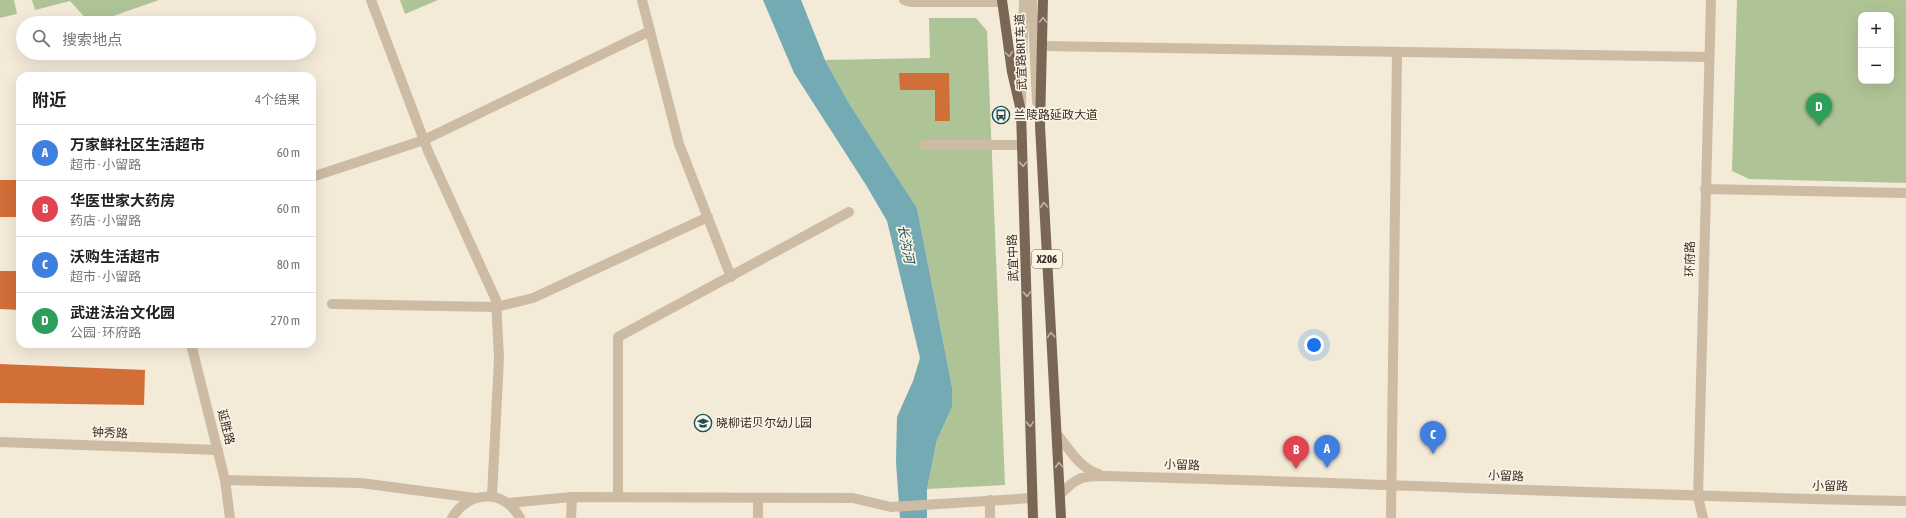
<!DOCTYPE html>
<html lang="zh">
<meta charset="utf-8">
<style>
body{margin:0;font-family:"Asap Condensed","Noto Sans SC",sans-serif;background:#f6f6f6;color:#222}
.controls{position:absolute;right:12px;top:12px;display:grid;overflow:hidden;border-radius:8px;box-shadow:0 4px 16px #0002}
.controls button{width:36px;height:36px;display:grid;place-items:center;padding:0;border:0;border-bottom:1px solid #e0e0e0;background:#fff;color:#222;font:20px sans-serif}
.you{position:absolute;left:1314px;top:345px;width:14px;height:14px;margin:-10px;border:3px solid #fff;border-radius:50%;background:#1a73e8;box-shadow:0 0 0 6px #1a73e833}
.badge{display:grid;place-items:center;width:26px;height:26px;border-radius:50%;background:#17505c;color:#fff;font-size:13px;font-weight:700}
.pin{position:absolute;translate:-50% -33px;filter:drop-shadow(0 1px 2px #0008)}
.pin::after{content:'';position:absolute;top:21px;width:14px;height:12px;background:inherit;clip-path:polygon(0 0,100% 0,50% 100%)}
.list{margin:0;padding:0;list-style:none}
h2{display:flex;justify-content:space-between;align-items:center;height:52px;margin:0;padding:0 16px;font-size:17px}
h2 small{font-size:13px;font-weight:400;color:#767676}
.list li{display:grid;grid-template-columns:26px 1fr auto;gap:12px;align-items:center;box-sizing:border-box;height:56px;padding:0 16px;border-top:1px solid #e0e0e0}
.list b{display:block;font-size:15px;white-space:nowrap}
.list p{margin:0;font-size:13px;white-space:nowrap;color:#767676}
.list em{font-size:13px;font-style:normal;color:#767676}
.icon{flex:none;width:22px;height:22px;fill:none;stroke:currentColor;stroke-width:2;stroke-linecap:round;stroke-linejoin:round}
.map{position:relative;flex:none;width:1906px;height:518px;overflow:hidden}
.search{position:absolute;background:#fff;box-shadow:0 4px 16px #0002;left:16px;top:16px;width:300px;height:44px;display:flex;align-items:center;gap:10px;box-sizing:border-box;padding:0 14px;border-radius:22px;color:#767676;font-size:15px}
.panel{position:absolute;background:#fff;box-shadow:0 4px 16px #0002;left:16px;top:72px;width:300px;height:276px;border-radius:12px}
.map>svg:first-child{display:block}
</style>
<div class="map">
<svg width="1906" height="518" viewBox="0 0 1906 518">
<rect width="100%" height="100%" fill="#f4ead8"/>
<g fill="#afc496" fill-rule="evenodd">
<polygon points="0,0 14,0 17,14 0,18"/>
<polygon points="32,0 159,0 93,23 90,23 70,1 35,10"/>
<polygon points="400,0 438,0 405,14"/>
<path d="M1737 0H1906V183L1749 179 1732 171ZM1861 15H1891V81H1861Z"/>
<polygon points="929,18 976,18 987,31 1005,485 927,489 937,440 952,407 952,387 917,208 850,105 825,60 930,58"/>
</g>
<polygon fill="#74aab3" points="763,0 801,0 825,60 850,105 917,208 952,387 952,407 937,440 927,489 927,518 900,518 896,462 897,417 913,381 920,358 887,221 866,185 794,73"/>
<g fill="#d26e37">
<polygon points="899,73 949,73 950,121 935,121 935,90 900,90"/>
<rect x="0" y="180" width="20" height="37"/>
<polygon points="0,271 20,271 20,310 0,309"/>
<polygon points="0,364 145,370 144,405 0,403"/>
</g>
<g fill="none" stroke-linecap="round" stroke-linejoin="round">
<g stroke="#cdbba3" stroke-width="10">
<polyline points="371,0 428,151 496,300 499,358 492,496"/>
<polyline points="642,0 679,144 731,277"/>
<polyline points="904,0 911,2 1002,2"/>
<polyline points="1032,0 1037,102"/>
<polyline points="1043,46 1709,57"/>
<polyline points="1021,104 1024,0"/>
<polyline points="925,145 1022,145"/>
<polyline points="312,177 424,140 650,31"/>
<polyline points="1705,189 1906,193"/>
<polyline points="332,304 496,307 533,298 708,217"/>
<polyline points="191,344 225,480 230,518"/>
<path d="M1057 434C1069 449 1080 469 1099 474"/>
<polyline points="0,442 218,450"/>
<polyline points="225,480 361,483 475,498"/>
<path d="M1060 495C1076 477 1082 476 1105 476 1372 483 1639 496 1906 501"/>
<polyline points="618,497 618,337 849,212"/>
<polyline points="758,499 758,518"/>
<polyline points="990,500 990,518"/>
<polyline points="507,503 572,497 853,498 891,507 1032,498"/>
<path d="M452 518C468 490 505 489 520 518"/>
<polyline points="571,518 572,497"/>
<polyline points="1391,518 1397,52"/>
<polyline points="1703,518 1698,497 1711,0"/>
</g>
<g stroke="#7a6655" stroke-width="10">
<polyline points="1002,0 1012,72 1021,111 1033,518"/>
<polyline points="1043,0 1040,126 1061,518"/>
</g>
</g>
<defs><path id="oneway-chevron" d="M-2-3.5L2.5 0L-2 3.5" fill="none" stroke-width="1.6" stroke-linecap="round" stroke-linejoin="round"/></defs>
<g stroke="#c1b4a4">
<use href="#oneway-chevron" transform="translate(1043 20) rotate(-89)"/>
<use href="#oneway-chevron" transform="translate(1009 54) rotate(82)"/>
<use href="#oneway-chevron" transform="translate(1023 164) rotate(88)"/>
<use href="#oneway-chevron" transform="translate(1044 205) rotate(-93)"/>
<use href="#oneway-chevron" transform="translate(1027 294) rotate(88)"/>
<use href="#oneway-chevron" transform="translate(1051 335) rotate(-94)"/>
<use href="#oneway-chevron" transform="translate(1030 424) rotate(88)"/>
<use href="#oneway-chevron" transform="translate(1059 465) rotate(-93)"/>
</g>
<defs>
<symbol id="bus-ring" viewBox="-11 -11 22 22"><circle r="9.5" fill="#fbf3e4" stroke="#17505c" stroke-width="1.5"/><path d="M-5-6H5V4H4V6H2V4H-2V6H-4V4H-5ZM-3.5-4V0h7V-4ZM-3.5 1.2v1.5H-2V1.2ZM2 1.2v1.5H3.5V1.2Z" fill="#17505c"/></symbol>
<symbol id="school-ring" viewBox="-11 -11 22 22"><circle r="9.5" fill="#fbf3e4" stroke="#17505c" stroke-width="1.5"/><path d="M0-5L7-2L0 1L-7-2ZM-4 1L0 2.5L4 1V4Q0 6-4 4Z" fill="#17505c"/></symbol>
</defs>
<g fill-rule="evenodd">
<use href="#bus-ring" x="991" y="105" width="20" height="20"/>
<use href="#school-ring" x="693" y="413" width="20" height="20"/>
</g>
<g text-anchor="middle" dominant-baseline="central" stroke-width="3.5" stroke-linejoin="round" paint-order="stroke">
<rect fill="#fbf3e4" stroke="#72685f" stroke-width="1" x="1032" y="250" width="30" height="18" rx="3"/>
<g font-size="11" font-weight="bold" fill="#372d26">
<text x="1047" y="259">X206</text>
</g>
<g font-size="12" fill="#372d26" stroke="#fbf3e4">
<text transform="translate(1021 52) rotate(-92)">武宜路BRT车道</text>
<text transform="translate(1013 258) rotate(-92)">武宜中路</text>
<text transform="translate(1690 259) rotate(-89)">环府路</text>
<text transform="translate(226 427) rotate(76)">延胜路</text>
<text transform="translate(110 433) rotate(2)">钟秀路</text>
<text transform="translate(1182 465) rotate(2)">小留路</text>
<text transform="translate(1506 476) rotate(2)">小留路</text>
<text transform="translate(1830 486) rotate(1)">小留路</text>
</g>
<g font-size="12" fill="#372d26" stroke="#fbf3e4" text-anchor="start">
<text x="1014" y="115">兰陵路延政大道</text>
<text x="716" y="423">晓柳诺贝尔幼儿园</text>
</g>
<g font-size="13" font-style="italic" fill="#17505c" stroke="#fbf3e4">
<text transform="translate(906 244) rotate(79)">长沟河</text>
</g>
</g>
</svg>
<div class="controls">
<button>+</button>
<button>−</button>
</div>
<div class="you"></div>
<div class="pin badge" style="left:1327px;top:468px;background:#3f7fe0">A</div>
<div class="pin badge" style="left:1296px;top:469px;background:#e0444e">B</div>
<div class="pin badge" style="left:1433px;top:454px;background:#3f7fe0">C</div>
<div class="pin badge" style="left:1819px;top:126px;background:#2e9e5b">D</div>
<div class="search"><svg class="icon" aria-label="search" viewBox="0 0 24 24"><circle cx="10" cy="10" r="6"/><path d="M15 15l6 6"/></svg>搜索地点</div>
<section class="panel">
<h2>附近<small>4个结果</small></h2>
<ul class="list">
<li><span class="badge" style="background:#3f7fe0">A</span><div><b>万家鲜社区生活超市</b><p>超市 · 小留路</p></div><em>60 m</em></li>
<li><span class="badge" style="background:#e0444e">B</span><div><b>华医世家大药房</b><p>药店 · 小留路</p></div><em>60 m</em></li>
<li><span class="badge" style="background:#3f7fe0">C</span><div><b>沃购生活超市</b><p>超市 · 小留路</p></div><em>80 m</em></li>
<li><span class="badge" style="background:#2e9e5b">D</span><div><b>武进法治文化园</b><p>公园 · 环府路</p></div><em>270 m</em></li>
</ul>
</section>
</div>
